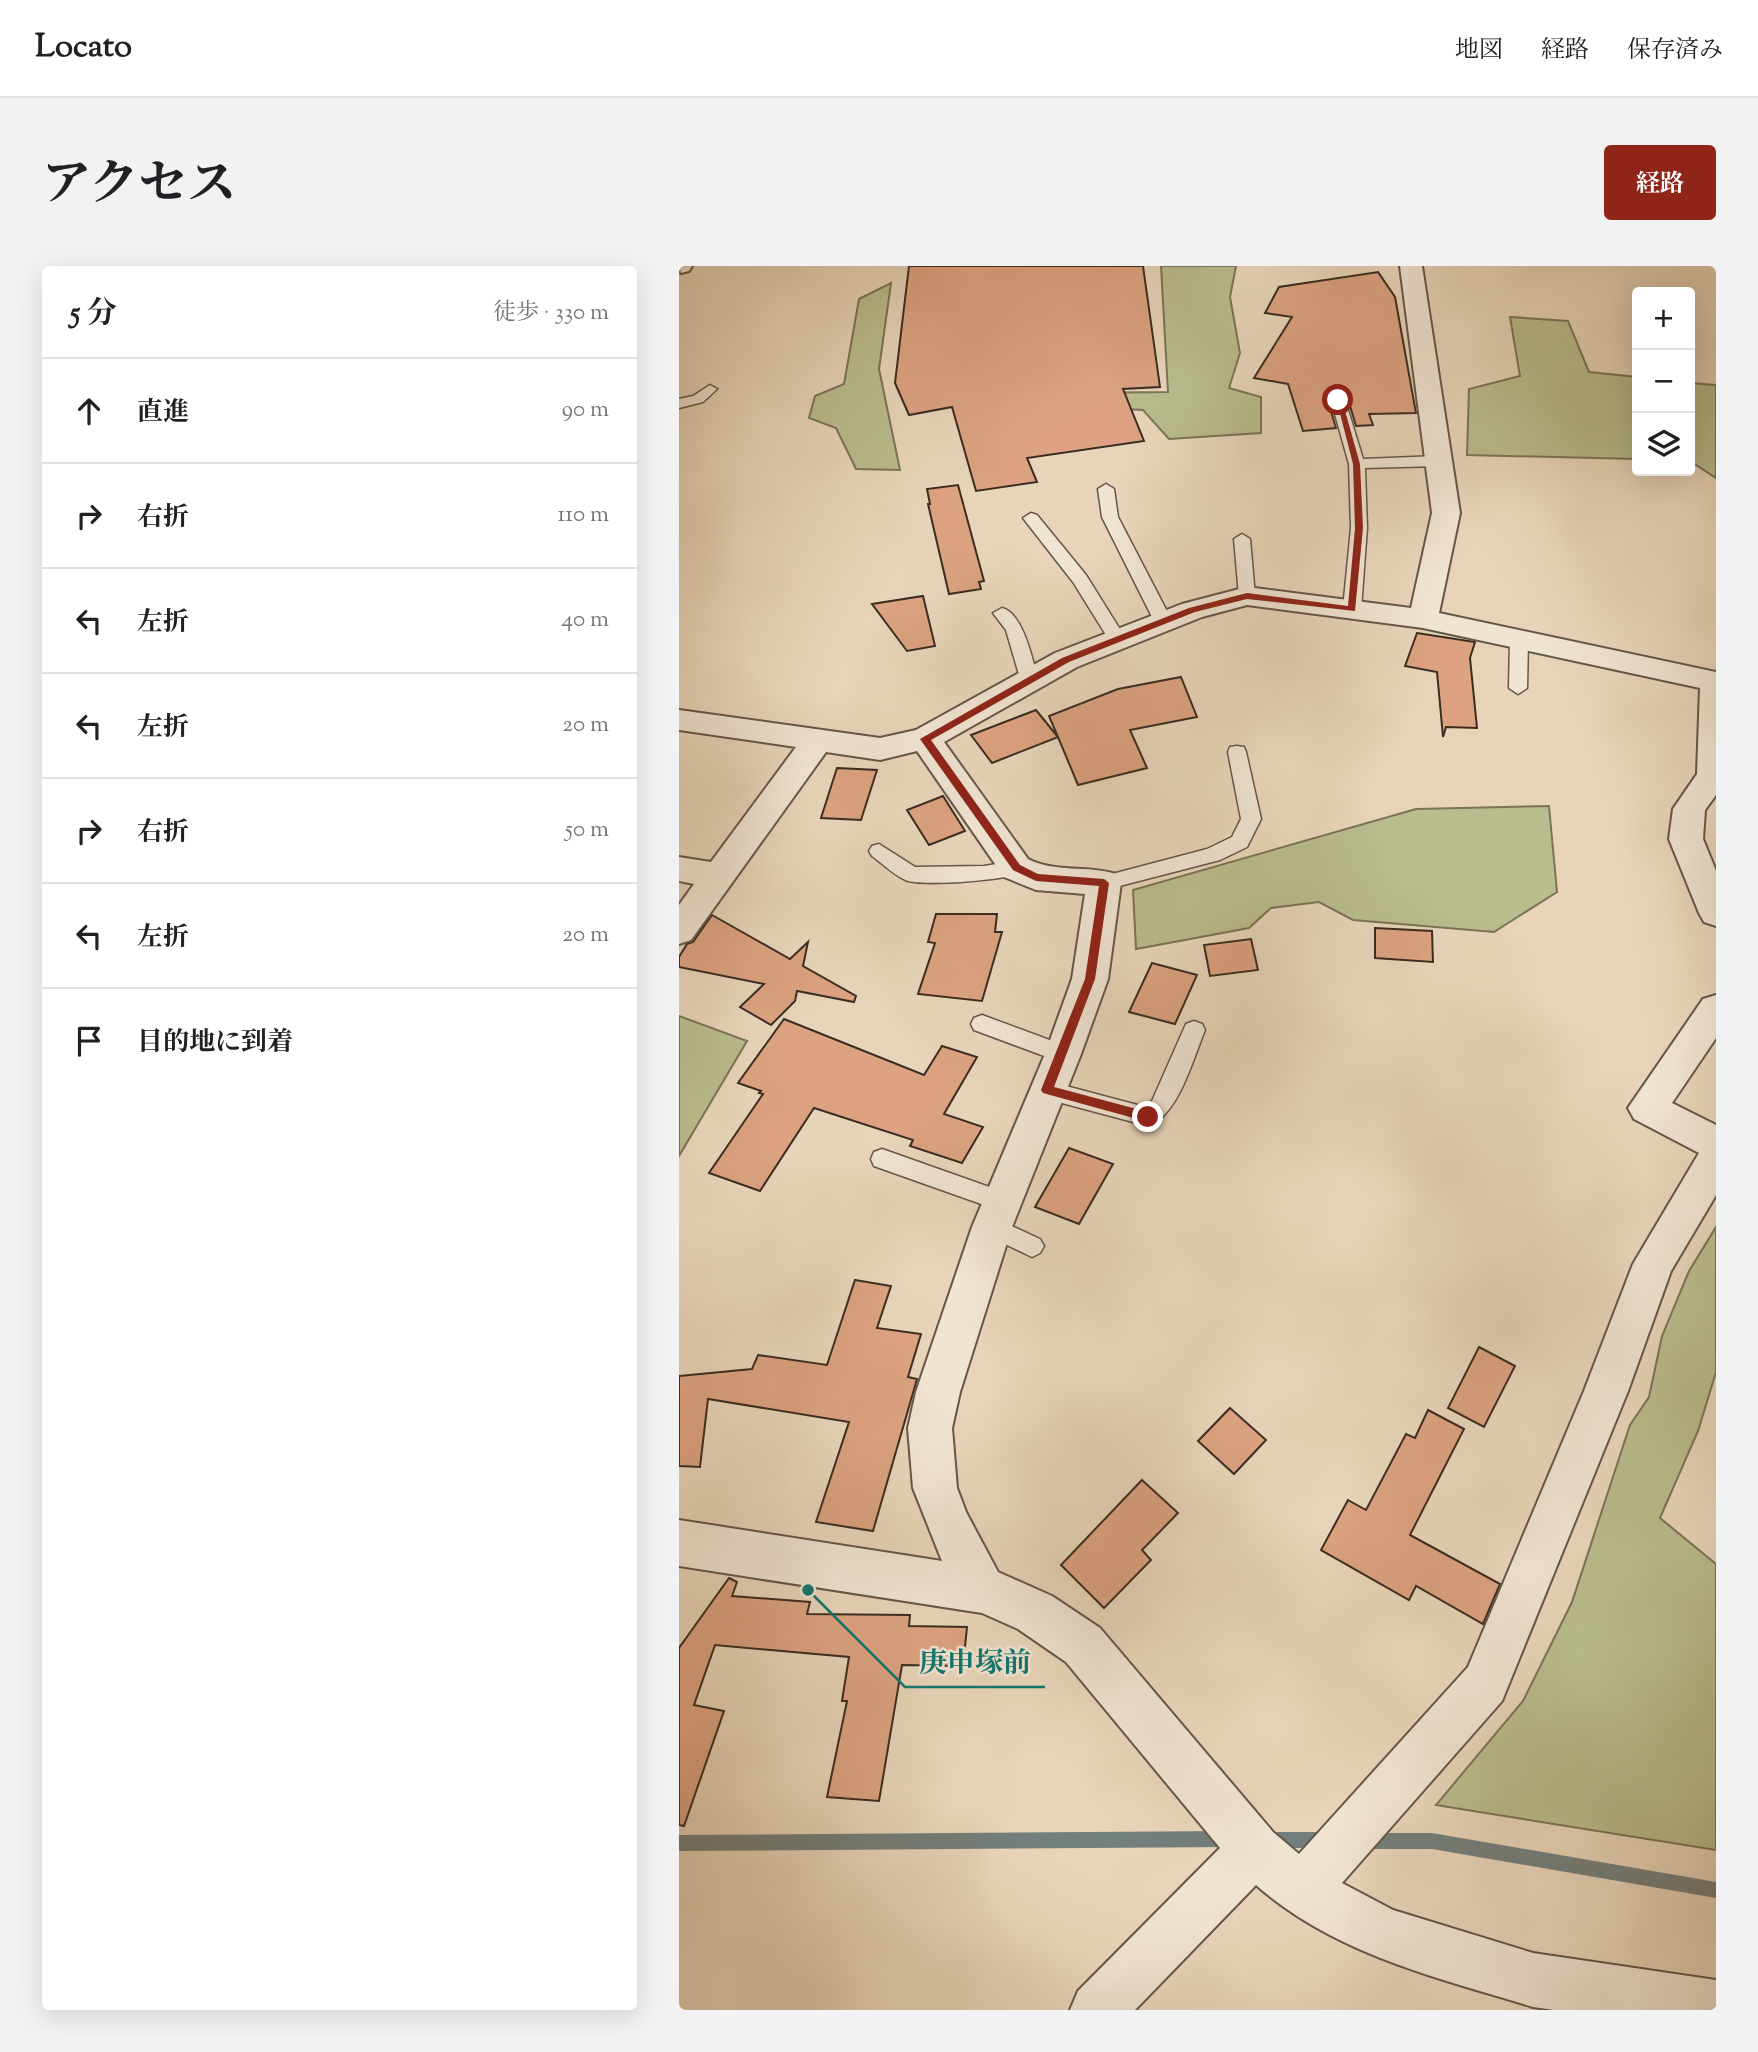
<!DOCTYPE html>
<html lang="ja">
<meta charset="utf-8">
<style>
body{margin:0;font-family:"Sorts Mill Goudy","Noto Serif JP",serif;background:#f2f2f2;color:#202124}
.controls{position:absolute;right:21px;top:21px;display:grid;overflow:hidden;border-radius:7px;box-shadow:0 7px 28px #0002}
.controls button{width:63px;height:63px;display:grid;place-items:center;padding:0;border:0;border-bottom:2px solid #e0e0e0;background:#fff;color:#202124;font:35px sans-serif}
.stop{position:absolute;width:21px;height:21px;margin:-16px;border:5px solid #8f2418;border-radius:50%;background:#fff}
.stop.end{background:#8f2418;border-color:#fff;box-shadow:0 2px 7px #0008}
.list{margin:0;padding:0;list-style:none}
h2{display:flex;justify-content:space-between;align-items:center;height:91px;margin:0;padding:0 28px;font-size:30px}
h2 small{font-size:23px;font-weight:400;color:#757577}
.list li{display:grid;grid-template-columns:46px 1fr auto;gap:21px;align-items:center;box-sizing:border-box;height:105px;padding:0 28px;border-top:2px solid #e0e0e0}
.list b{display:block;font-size:26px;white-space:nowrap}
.list em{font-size:23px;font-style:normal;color:#757577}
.icon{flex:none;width:38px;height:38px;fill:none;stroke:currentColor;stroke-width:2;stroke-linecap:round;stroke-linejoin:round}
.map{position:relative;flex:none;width:1037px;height:1744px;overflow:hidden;border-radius:7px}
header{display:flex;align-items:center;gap:42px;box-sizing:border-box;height:98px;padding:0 35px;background:#fff;border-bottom:2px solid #e0e0e0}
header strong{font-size:33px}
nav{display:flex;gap:38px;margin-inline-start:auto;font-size:24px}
.intro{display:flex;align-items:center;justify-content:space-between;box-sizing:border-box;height:168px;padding:0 42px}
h1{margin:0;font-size:49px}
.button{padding:18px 32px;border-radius:7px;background:#8f2418;color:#fff;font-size:24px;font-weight:700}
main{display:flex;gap:42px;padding:0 42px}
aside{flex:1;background:#fff;border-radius:7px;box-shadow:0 7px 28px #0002}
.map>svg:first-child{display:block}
</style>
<header>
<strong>Locato</strong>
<nav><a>地図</a><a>経路</a><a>保存済み</a></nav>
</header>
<div class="intro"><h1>アクセス</h1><a class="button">経路</a></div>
<main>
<aside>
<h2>5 分<small>徒歩 · 330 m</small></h2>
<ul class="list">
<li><svg class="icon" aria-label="ahead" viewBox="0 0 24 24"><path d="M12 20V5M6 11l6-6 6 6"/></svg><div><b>直進</b></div><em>90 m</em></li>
<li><svg class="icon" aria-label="right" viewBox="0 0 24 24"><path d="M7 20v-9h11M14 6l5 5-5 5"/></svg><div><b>右折</b></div><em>110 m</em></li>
<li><svg class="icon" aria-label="left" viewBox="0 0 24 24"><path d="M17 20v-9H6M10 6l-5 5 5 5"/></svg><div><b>左折</b></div><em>40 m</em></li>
<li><svg class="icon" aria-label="left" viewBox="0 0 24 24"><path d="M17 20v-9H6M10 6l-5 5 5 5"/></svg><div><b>左折</b></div><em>20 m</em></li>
<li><svg class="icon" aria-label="right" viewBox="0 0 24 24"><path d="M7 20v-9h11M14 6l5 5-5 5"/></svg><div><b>右折</b></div><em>50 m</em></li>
<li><svg class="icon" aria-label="left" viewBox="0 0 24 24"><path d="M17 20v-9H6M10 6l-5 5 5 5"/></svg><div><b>左折</b></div><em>20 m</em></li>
<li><svg class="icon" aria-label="arrive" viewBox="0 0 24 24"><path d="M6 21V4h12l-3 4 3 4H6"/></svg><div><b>目的地に到着</b></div></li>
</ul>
</aside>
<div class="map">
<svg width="1037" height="1744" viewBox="0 0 1037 1744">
<rect width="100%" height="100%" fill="#e8d5b9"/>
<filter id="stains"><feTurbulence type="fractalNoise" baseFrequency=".00286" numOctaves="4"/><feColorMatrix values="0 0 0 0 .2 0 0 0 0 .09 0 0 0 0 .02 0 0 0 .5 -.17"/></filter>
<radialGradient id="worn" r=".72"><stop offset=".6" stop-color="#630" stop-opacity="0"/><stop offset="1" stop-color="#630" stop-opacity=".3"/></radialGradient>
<g fill="#b9bc8d" stroke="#7a7458" stroke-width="2">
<polygon points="482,0 557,0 551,31 561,87 550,122 582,131 582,167 490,173 464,144 401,141 392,127 489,126"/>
<polygon points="212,17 200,103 221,204 177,203 157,162 130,152 136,130 165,118 180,33"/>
<polygon points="831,51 889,55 910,106 958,111 958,193 788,189 790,123 841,110"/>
<polygon points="1011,117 1037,119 1037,212 1011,195"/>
<polygon points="870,540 878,626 815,666 674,654 640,636 592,642 570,662 457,683 454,624 737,543"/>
<polygon points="0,750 68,775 0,890"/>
<polygon points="1037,961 1037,1106 1019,1165 981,1252 1037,1298 1037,1584 757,1539 844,1435 893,1336 951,1159 970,1131 983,1070 1010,1005"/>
</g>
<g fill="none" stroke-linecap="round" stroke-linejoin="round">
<g fill="#737f7c" fill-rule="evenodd">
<polygon points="549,1565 555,1567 557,1573 555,1579 549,1581 0,1585 0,1569"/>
<polygon points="588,1566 647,1566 653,1568 655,1574 653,1580 647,1582 588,1582 582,1580 580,1574 582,1568"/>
<polygon points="686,1567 753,1567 1037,1616 1037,1632 753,1583 686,1583 680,1581 678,1575 680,1569"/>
</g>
</g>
<g fill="#dca281" stroke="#3b2c22" stroke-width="2">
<polygon points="230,0 464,0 481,121 444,123 465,175 348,192 358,216 297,225 273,141 230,149 216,117"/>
<polygon points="699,6 716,31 737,147 690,148 694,159 677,160 669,133 658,128 649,135 657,162 624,165 609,118 575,112 613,51 586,47 600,21"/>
<polygon points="279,219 305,315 300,316 302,323 270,328 249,238 251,238 248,223"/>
<polygon points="244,330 256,380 228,385 193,338"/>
<polygon points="738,367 796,376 791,392 798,462 767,461 764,471 758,406 726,400"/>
<polygon points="502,411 518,451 451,464 468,502 399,519 379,471 313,497 292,469 357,444 379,471 370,450 439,423"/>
<polygon points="158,502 198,504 182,554 142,552"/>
<polygon points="264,530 286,565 250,579 228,544"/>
<polygon points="257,648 318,648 316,666 323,666 303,735 239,728 256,677 249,676"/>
<polygon points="33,649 111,693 129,676 124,700 177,730 175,736 118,725 116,735 92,759 61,741 85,718 0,701 0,691 8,678 14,676"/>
<polygon points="696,662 753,665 754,696 696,692"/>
<polygon points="572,673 579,704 531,710 525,679"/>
<polygon points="473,697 518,709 496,758 450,746"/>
<polygon points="105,753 245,809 263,780 298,791 265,848 304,861 283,897 231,880 234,874 135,842 81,925 30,907 84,828 80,827 82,825 59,817"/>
<polygon points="390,882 434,898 400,958 356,941"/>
<polygon points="176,1014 212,1020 198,1062 242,1068 229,1111 238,1113 194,1265 137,1256 170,1156 29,1133 21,1201 0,1200 0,1110 73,1103 79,1089 148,1099"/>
<polygon points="800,1081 836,1100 805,1161 769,1142"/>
<polygon points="551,1142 587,1174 555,1208 519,1175"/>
<polygon points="749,1144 785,1163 731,1269 821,1318 804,1358 737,1320 730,1334 642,1284 669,1234 687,1244 727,1168 736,1172"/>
<polygon points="463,1214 499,1247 463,1284 472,1294 425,1342 382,1299"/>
<polygon points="50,1312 58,1316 53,1330 131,1336 128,1348 231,1349 230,1360 288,1361 284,1400 223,1399 200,1535 148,1531 168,1435 163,1435 170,1391 36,1379 15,1439 45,1445 5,1560 0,1559 0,1382"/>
</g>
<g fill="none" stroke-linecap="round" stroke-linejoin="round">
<defs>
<g id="service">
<polygon points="31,119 38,123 24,136 0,142 0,133 14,130"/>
<polygon points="659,130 666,134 684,193 759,190 767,195 759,200 686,202 688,262 682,343 673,348 664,343 672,262 670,198 652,134"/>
<polygon points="427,218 435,223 439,251 493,355 490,359 484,360 475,355 423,251 419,223"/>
<polygon points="352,247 358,249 407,309 447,373 444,377 432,377 394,316 344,252"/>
<polygon points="563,268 571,273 576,330 568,335 560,330 555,273"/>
<path d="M323 342C344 347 353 393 359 412L356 416H344L341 412 327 364 314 347Z"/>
<polygon points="840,368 849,374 848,422 839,428 830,422 831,374"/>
<polygon points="558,480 565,481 567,486 582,553 568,581 541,594 425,624 418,622 415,617 418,612 528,583 553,571 562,553 549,486 551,481"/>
<path d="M200 578 236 601 305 600 337 595 344 597 347 602 344 607C322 614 251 620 229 615 217 611 204 598 193 590L190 585 193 580Z"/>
<polygon points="303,749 392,782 395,788 392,794 384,797 295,764 292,758 295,752"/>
<path d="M515 755 523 758 526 764C514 793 499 850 469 860L368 833 360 830 357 824 360 818 368 815 466 841 473 835 507 758Z"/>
<polygon points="203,883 330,928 334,935 330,942 322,945 195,900 192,893 195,886"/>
<polygon points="313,951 361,973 365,980 361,987 353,991 305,968 301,961 305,954"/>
</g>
<path id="minor" d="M721 0H743L781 247 760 347 1037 406V529L1026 544 1024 573 1037 605V660L1025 656 1020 647 990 573 994 543 1018 508 1021 422 744 362 568 339 523 351 398 401 265 476 349 593C376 607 408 599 437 608L442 617 429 713 402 788 333 961 281 1126 273 1162 278 1222 287 1246 319 1306 373 1330 421 1362 594 1566 620 1588 789 1401 905 1125 954 998 1020 887 955 853 949 842 1024 733 1037 729V772L993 837 1037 859V929L992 1005 949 1125 823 1435 663 1617 714 1644 854 1687 1037 1714V1744H875L854 1741C757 1711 655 1688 577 1619L456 1744H391L399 1725 541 1582 387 1396 339 1363 303 1347 0 1300V1254L263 1295 234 1222 229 1162 237 1126 293 961 366 788 393 713 406 628 357 624 325 611 238 485 201 494 147 486 12 674 0 678V639L15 618 0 615V591L32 596 117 481 0 464V444L201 472 237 464 376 387 503 338 568 321 732 342 753 247Z"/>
<polygon id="tertiary" points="0,0 13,0 10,5 2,7"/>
</defs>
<use href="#service" stroke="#665648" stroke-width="3"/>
<use href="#minor" stroke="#665648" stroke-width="4"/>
<use href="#tertiary" stroke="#665648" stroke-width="4"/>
<use href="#service" fill="#f0e4d2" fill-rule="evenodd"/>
<use href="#minor" fill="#f0e4d2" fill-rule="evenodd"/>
<use href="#tertiary" fill="#f0e4d2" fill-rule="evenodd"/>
</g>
<polygon fill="#8f2418" points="657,132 663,134 681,198 684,262 676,345 568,333 516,346 390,396 252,474 341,599 359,608 425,613 430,617 416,713 375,821 469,846 474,851 469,856 364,827 362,824 406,713 420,620 357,615 334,604 241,473 383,392 510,342 568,327 669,340 676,262 674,198"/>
<path fill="none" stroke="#0f766e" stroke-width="2.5" d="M129 1324L226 1421H366"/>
<circle fill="#0f766e" stroke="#f0e4d2" stroke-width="2.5" cx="129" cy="1324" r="7"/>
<g font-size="28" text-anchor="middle" font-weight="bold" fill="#0f766e" stroke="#f0e4d2" stroke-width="5" stroke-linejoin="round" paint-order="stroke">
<text x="296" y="1406">庚申塚前</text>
</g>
<rect width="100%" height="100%" filter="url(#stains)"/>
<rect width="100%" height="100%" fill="url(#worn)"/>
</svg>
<div class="controls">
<button>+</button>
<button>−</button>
<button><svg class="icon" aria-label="layers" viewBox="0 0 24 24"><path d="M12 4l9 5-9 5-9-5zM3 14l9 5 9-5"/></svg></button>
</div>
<div class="stop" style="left:659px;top:134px"></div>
<div class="stop end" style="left:469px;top:851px"></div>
</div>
</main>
